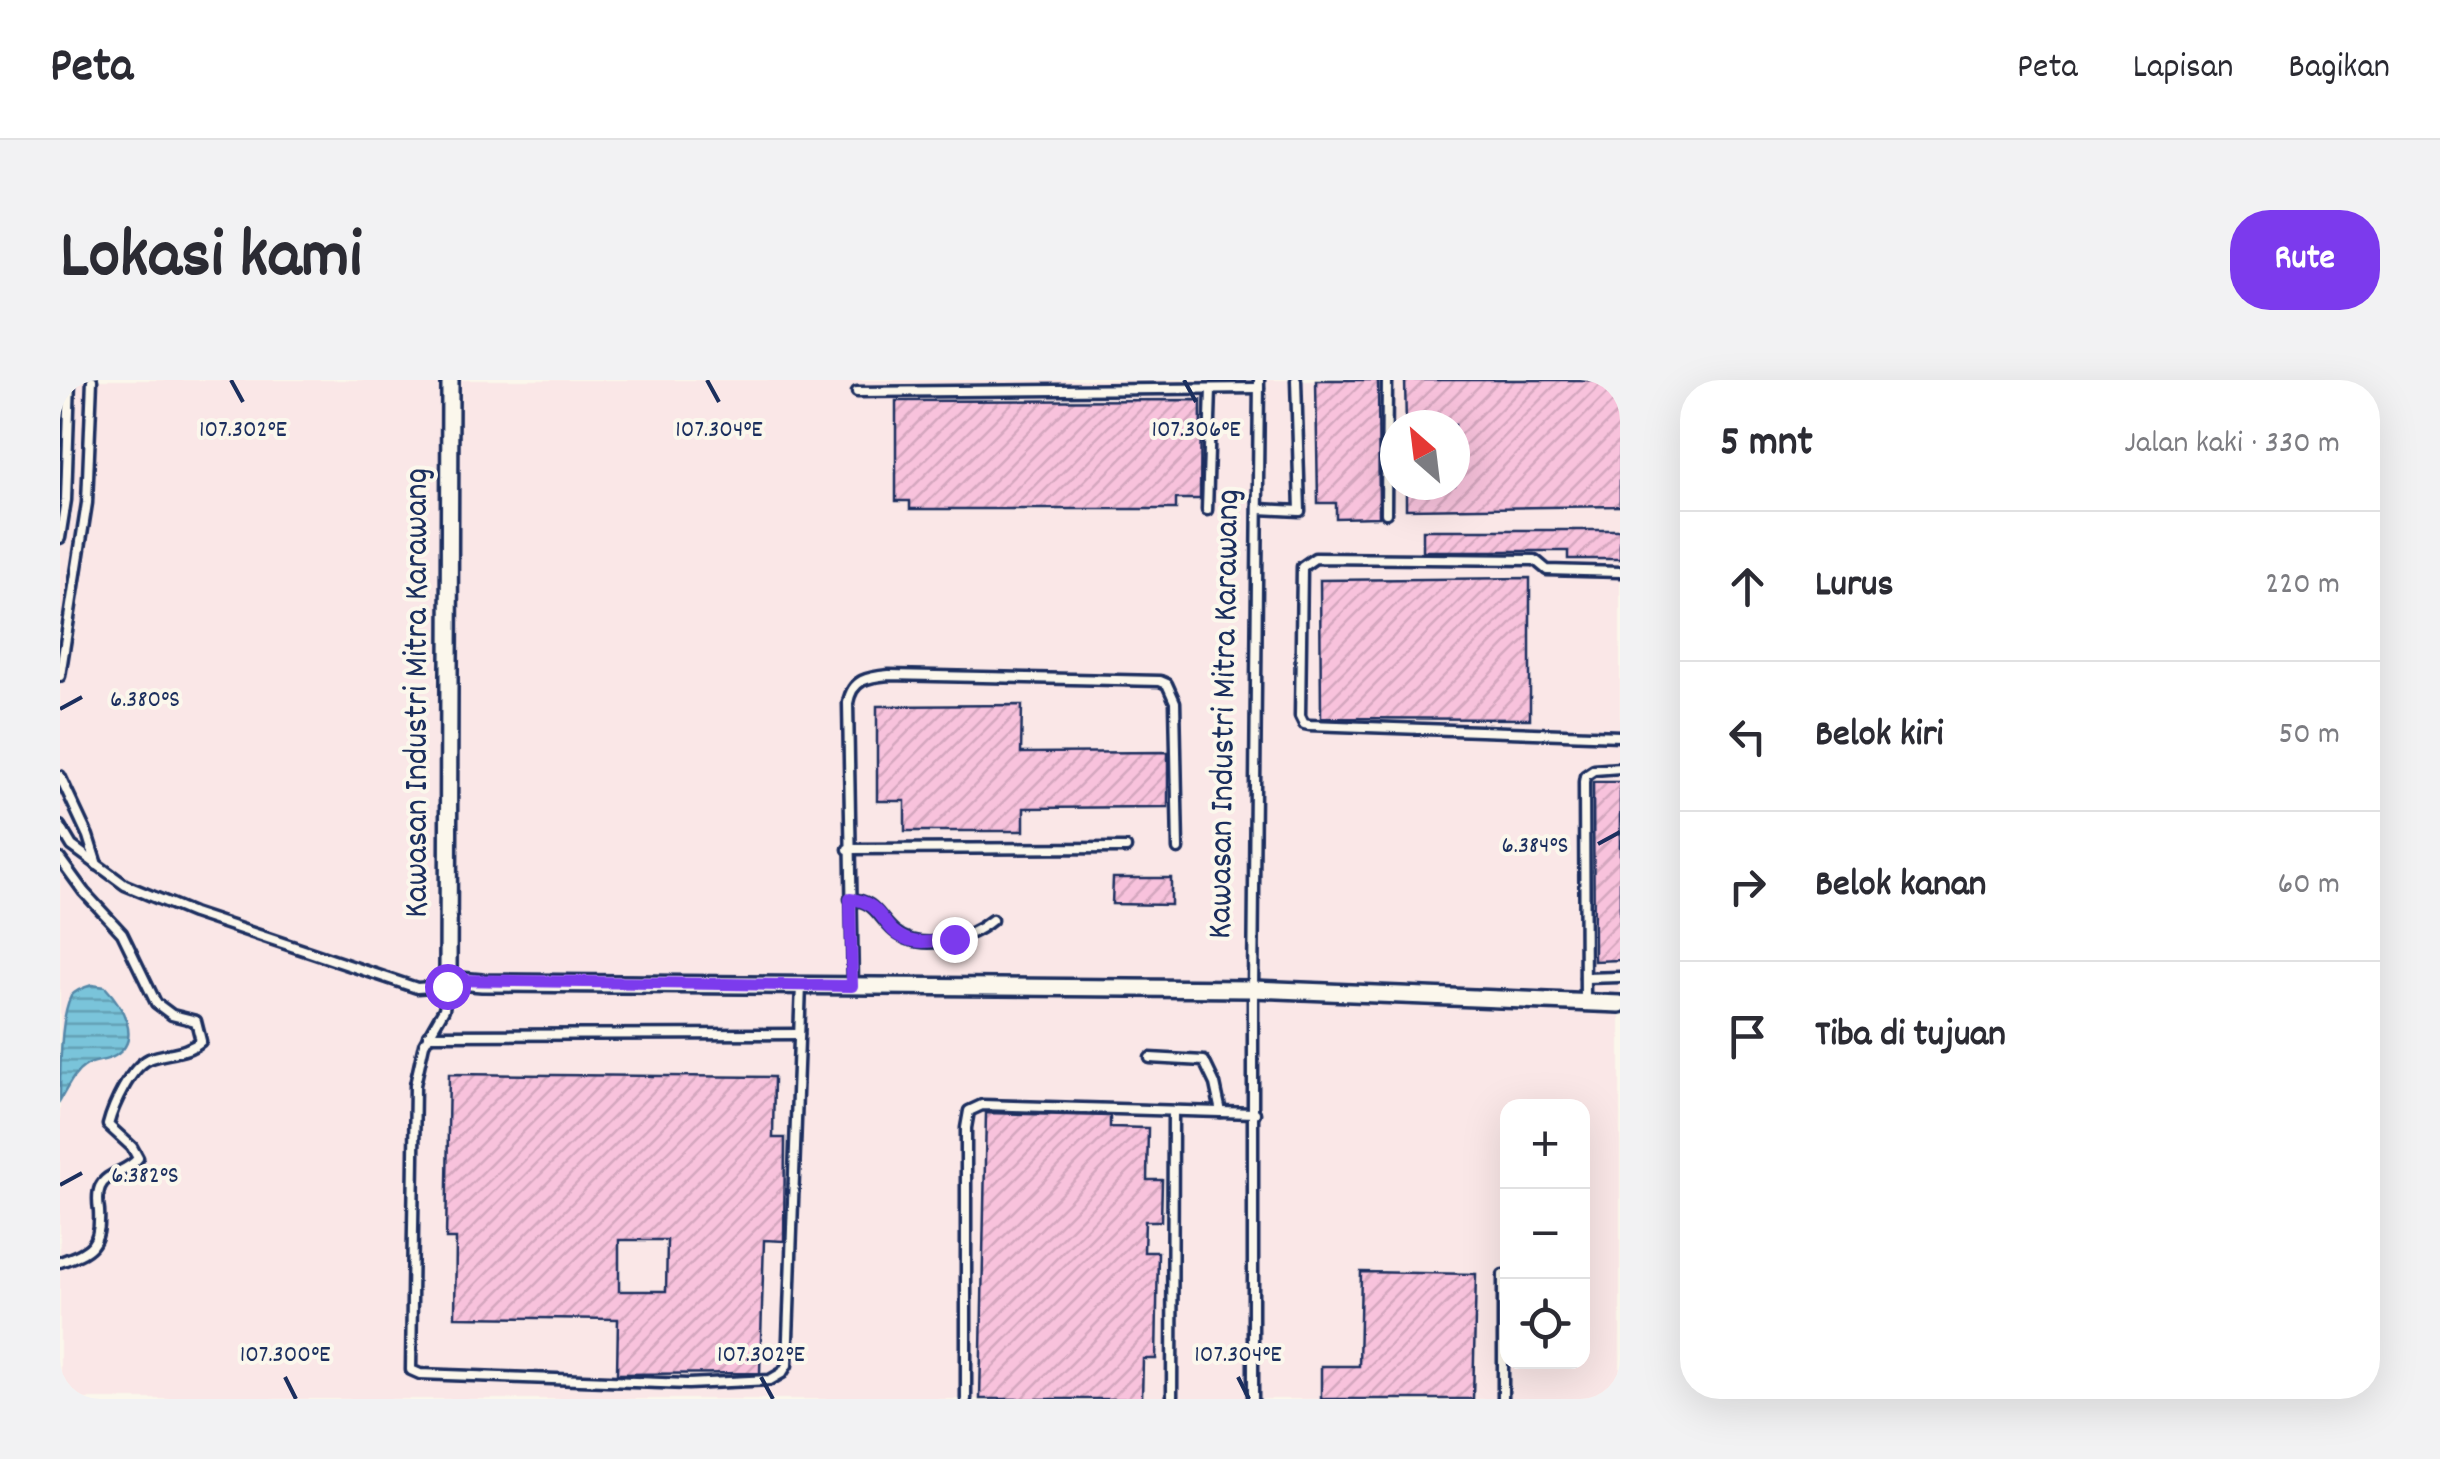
<!DOCTYPE html>
<html lang="id">
<meta charset="utf-8">
<style>
body{margin:0;font-family:Dekko,sans-serif;background:#f2f2f3;color:#2b2b33}
.controls{position:absolute;right:30px;bottom:30px;display:grid;overflow:hidden;border-radius:20px;box-shadow:0 10px 40px #0002}
.controls button{width:90px;height:90px;display:grid;place-items:center;padding:0;border:0;border-bottom:2px solid #e1e1e2;background:#fff;color:#2b2b33;font:50px sans-serif}
.compass{position:absolute;left:1320px;top:30px;width:90px;height:90px;border-radius:50%;background:#fff;box-shadow:0 10px 40px #0002;rotate:332deg}
.stop{position:absolute;width:30px;height:30px;margin:-22px;border:8px solid #7c3aed;border-radius:50%;background:#fff}
.stop.end{background:#7c3aed;border-color:#fff;box-shadow:0 2px 10px #0008}
.list{margin:0;padding:0;list-style:none}
h2{display:flex;justify-content:space-between;align-items:center;height:130px;margin:0;padding:0 40px;font-size:42px}
h2 small{font-size:32px;font-weight:400;color:#7c7c81}
.list li{display:grid;grid-template-columns:65px 1fr auto;gap:30px;align-items:center;box-sizing:border-box;height:150px;padding:0 40px;border-top:2px solid #e1e1e2}
.list b{display:block;font-size:38px;white-space:nowrap}
.list em{font-size:32px;font-style:normal;color:#7c7c81}
.icon{flex:none;width:55px;height:55px;fill:none;stroke:currentColor;stroke-width:2;stroke-linecap:round;stroke-linejoin:round}
.map{position:relative;flex:none;width:1560px;height:1019px;overflow:hidden;border-radius:40px}
header{display:flex;align-items:center;gap:60px;box-sizing:border-box;height:140px;padding:0 50px;background:#fff;border-bottom:2px solid #e1e1e2}
header strong{font-size:48px}
nav{display:flex;gap:55px;margin-inline-start:auto;font-size:35px}
.intro{display:flex;align-items:center;justify-content:space-between;box-sizing:border-box;height:240px;padding:0 60px}
h1{margin:0;font-size:70px}
.button{padding:25px 45px;border-radius:40px;background:#7c3aed;color:#fff;font-size:35px;font-weight:700}
main{display:flex;gap:60px;padding:0 60px}
aside{flex:1;background:#fff;border-radius:40px;box-shadow:0 10px 40px #0002}
.map>svg:first-child{display:block}
</style>
<header>
<strong>Peta</strong>
<nav><a>Peta</a><a>Lapisan</a><a>Bagikan</a></nav>
</header>
<div class="intro"><h1>Lokasi kami</h1><a class="button">Rute</a></div>
<main>
<div class="map">
<svg width="1560" height="1019" viewBox="0 0 1560 1019">
<defs>
<pattern id="water-rules" width="6" height="5" patternUnits="userSpaceOnUse" patternTransform="scale(2.5)"><rect width="6" height="5" fill="#7ac4da"/><path d="M0 2.5h6" fill="none" stroke="#63a0b4"/></pattern>
<pattern id="building-hatch" width="6" height="6" patternUnits="userSpaceOnUse" patternTransform="scale(2.5)"><rect width="6" height="6" fill="#f8c2dc"/><path d="M-1 1l2-2M0 6l6-6M5 7l2-2" fill="none" stroke="#d4a7bf"/></pattern>
</defs>
<rect width="100%" height="100%" fill="#fbf7ec"/>
<filter id="ink" filterUnits="userSpaceOnUse"><feTurbulence type="fractalNoise" baseFrequency=".01" numOctaves="2"/><feDisplacementMap in="SourceGraphic" scale="20" xChannelSelector="R" yChannelSelector="G"/><feConvolveMatrix kernelMatrix="1 2 1 2 8 2 1 2 1" color-interpolation-filters="sRGB"/></filter>
<g filter="url(#ink)">
<path fill="#fae7e7" fill-rule="evenodd" d="M0 0H1560V1019H0ZM1335 45H1395V105H1335ZM1448 726H1522V982H1448Z"/>
<path fill="url(#water-rules)" stroke="#5488a8" stroke-width="2.5" d="M32 605 45 607C61 624 83 659 55 676 45 682 33 680 24 687 13 694 7 709 0 720 0 693 0 637 11 616 16 610 25 607 32 605Z"/>
<g fill="url(#building-hatch)" stroke="#1b2f5e" stroke-width="2.5" fill-rule="evenodd">
<polygon points="1256,0 1318,0 1319,137 1276,138 1276,123 1258,123"/>
<polygon points="1345,0 1560,0 1560,126 1346,129 1346,105 1395,105 1395,45 1346,45"/>
<polygon points="1141,20 1140,119 1116,119 1116,129 850,129 850,121 836,121 836,21"/>
<polygon points="1363,150 1560,150 1560,179 1508,179 1508,171 1363,171"/>
<polygon points="1470,198 1470,339 1261,338 1260,200"/>
<polygon points="962,325 961,373 1108,372 1108,427 964,428 964,451 845,451 845,421 817,421 817,326"/>
<polygon points="1533,402 1560,402 1560,580 1534,581"/>
<polygon points="1053,498 1111,498 1111,525 1052,524"/>
<path d="M389 694 714 697 713 758H725L724 861 704 860 700 993 557 994 558 939 395 937 396 859H386ZM559 860H607L606 911H559Z"/>
<polygon points="926,733 1050,736 1050,747 1088,748 1087,800 1102,800 1101,841 1085,841 1084,872 1098,872 1096,979 1083,979 1082,1019 920,1019"/>
<polygon points="1301,892 1416,894 1413,1019 1261,1019 1261,986 1299,986"/>
</g>
<g fill="none" stroke-linecap="round" stroke-linejoin="round">
<defs>
<g id="lane">
<polyline points="797,12 1199,8"/>
<polyline points="1199,129 1240,131 1236,0"/>
<polyline points="1147,130 1151,9"/>
<polyline points="1326,133 1327,0"/>
<polyline points="0,158 6,120 10,0"/>
<polyline points="1560,192 1487,190 1475,180 1255,178 1242,187 1240,336 1244,344 1249,345 1560,356"/>
<polyline points="0,296 27,123 32,0"/>
<polyline points="0,396 28,456 37,485"/>
<polyline points="0,446 12,466 65,505 133,533 357,608 387,606"/>
<polyline points="788,469 1066,468"/>
<path d="M0 479 24 512 62 553 96 623 112 635 136 641 141 661C126 674 107 672 89 679 70 688 53 726 48 745L72 767 78 778C68 792 47 792 40 807 37 814 38 824 39 831 41 866 31 871 0 882"/>
<path d="M790 519C816 521 817 536 834 551 860 573 908 560 932 540"/>
<polyline points="1525,598 1560,597"/>
<polyline points="388,602 384,629 364,664 355,705 351,990 360,994 628,1004 710,1000 722,993 727,985 741,605"/>
<path d="M793 606 788 323C792 299 808 297 829 295L1100 301 1107 304 1115 322 1118 469"/>
<polyline points="1525,624 1524,402 1525,396 1534,390 1560,388"/>
<polyline points="368,655 739,654"/>
<polyline points="1090,678 1144,681 1155,704 1161,732"/>
<polyline points="1443,895 1443,1019"/>
<polyline points="906,1019 906,748 909,731 922,725 1195,733"/>
<polyline points="1112,1019 1113,732"/>
<polyline points="1193,1019 1193,609 1199,0"/>
</g>
<polyline id="street" points="390,0 388,600 422,603 1193,609 1560,624"/>
</defs>
<use href="#lane" stroke="#1b2f5e" stroke-width="15"/>
<use href="#street" stroke="#1b2f5e" stroke-width="22"/>
<use href="#lane" stroke="#fbf7ec" stroke-width="8"/>
<use href="#street" stroke="#fbf7ec" stroke-width="15"/>
</g>
</g>
<g fill="none" stroke-linecap="round" stroke-linejoin="round" filter="url(#ink)">
<path stroke="#7c3aed" stroke-width="12" d="M387 606 388 600 792 606 790 519C825 522 820 549 846 559 860 565 879 560 894 559"/>
</g>
<path fill="none" stroke="#1b2f5e" stroke-width="4" d="M171 0 183 22M647 0 659 22M1124 0 1136 22M0 329 22 317M1538 464 1560 452M0 805 22 793M225 997 236 1019M701 997 713 1019M1178 997 1189 1019"/>
<g text-anchor="middle" dominant-baseline="central" stroke-width="8" stroke-linejoin="round" paint-order="stroke">
<g font-size="35" fill="#1b2f5e" stroke="#fbf7ec">
<text transform="translate(359 313) rotate(-90)">Kawasan Industri Mitra Karawang</text>
<text transform="translate(1166 334) rotate(-89)">Kawasan Industri Mitra Karawang</text>
</g>
</g>
<g font-size="25" text-anchor="middle" fill="#1b2f5e" stroke="#fbf7ec" stroke-width="8" stroke-linejoin="round" paint-order="stroke">
<text x="183" y="56">107.302°E</text>
<text x="659" y="56">107.304°E</text>
<text x="1136" y="56">107.306°E</text>
<text x="85" y="326">6.380°S</text>
<text x="1475" y="472">6.384°S</text>
<text x="85" y="802">6.382°S</text>
<text x="225" y="981">107.300°E</text>
<text x="701" y="981">107.302°E</text>
<text x="1178" y="981">107.304°E</text>
</g>
</svg>
<div class="controls">
<button>+</button>
<button>−</button>
<button><svg class="icon" aria-label="locate" viewBox="0 0 24 24"><circle cx="12" cy="12" r="6"/><path d="M12 2v4M12 18v4M2 12h4M18 12h4"/></svg></button>
</div>
<svg class="compass" viewBox="-18 -18 36 36"><path d="M0-13l5 13h-10z" fill="#e53935"/><path d="M0 13l5-13h-10z" fill="#7c7c81"/></svg>
<div class="stop" style="left:387px;top:606px"></div>
<div class="stop end" style="left:894px;top:559px"></div>
</div>
<aside>
<h2>5 mnt<small>Jalan kaki · 330 m</small></h2>
<ul class="list">
<li><svg class="icon" aria-label="ahead" viewBox="0 0 24 24"><path d="M12 20V5M6 11l6-6 6 6"/></svg><div><b>Lurus</b></div><em>220 m</em></li>
<li><svg class="icon" aria-label="left" viewBox="0 0 24 24"><path d="M17 20v-9H6M10 6l-5 5 5 5"/></svg><div><b>Belok kiri</b></div><em>50 m</em></li>
<li><svg class="icon" aria-label="right" viewBox="0 0 24 24"><path d="M7 20v-9h11M14 6l5 5-5 5"/></svg><div><b>Belok kanan</b></div><em>60 m</em></li>
<li><svg class="icon" aria-label="arrive" viewBox="0 0 24 24"><path d="M6 21V4h12l-3 4 3 4H6"/></svg><div><b>Tiba di tujuan</b></div></li>
</ul>
</aside>
</main>
